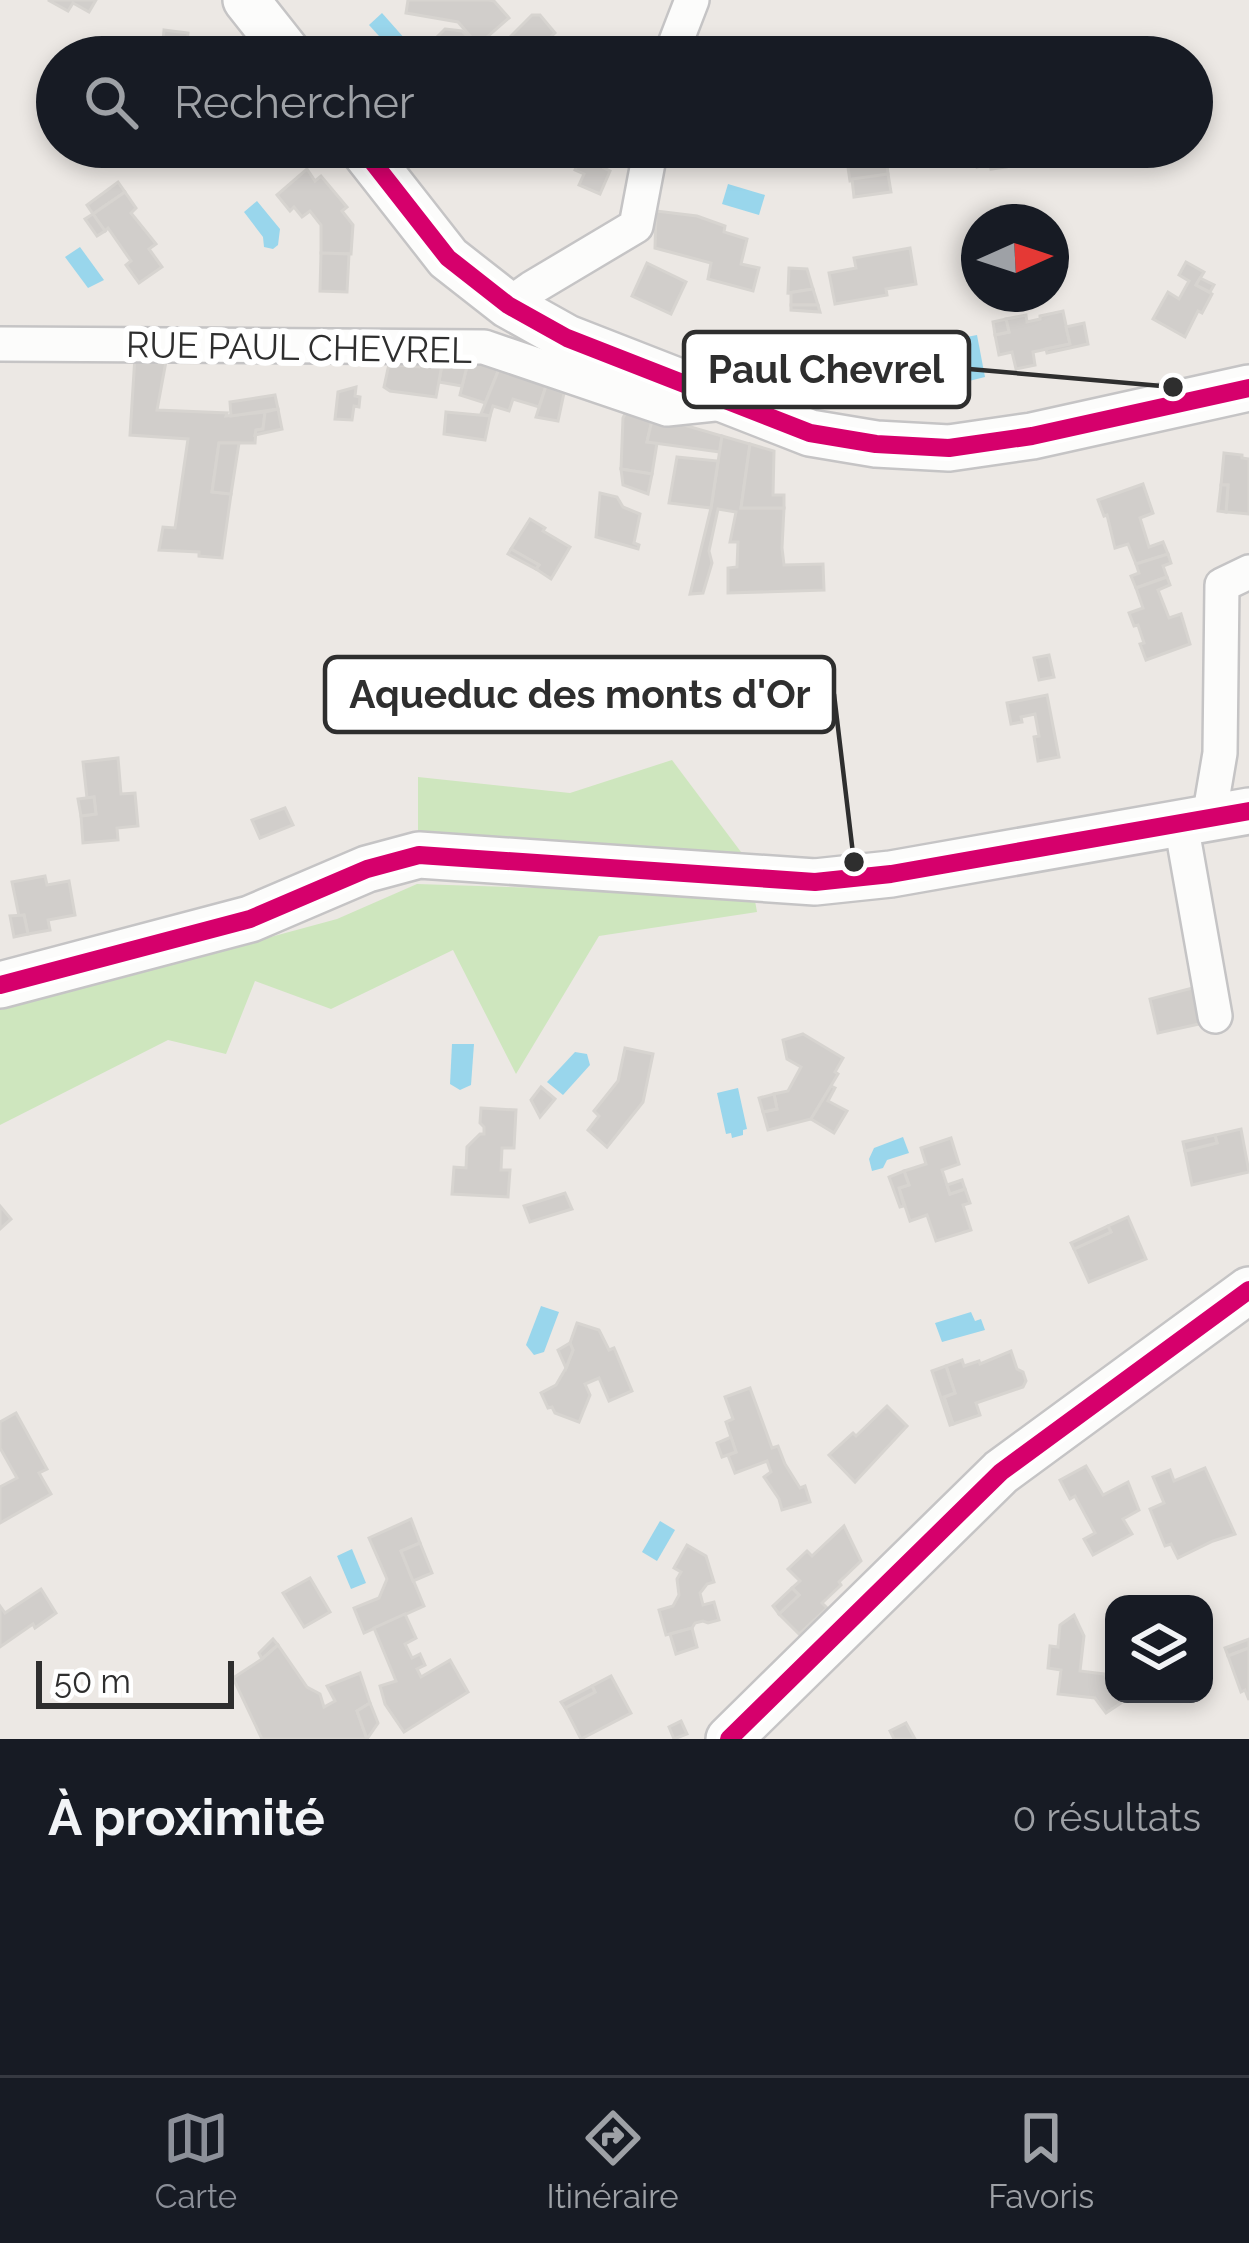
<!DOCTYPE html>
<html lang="fr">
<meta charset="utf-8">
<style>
body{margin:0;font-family:Raleway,sans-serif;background:#20242c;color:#f1f3f6}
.controls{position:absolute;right:36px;bottom:36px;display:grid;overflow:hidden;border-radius:24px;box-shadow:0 6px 18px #0003}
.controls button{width:108px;height:108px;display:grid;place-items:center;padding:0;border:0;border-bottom:3px solid #363941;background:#171b24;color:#f1f3f6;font:60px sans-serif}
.compass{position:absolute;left:961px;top:204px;width:108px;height:108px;border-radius:50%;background:#171b24;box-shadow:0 6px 18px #0003;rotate:87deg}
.scale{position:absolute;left:36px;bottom:30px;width:198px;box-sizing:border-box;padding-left:12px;border:6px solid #2e2e2e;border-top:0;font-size:33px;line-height:42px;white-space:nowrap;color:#2e2e2e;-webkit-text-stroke:9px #fff;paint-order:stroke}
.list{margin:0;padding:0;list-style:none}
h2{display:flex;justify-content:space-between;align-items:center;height:156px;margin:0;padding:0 48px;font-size:51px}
h2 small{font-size:39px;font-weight:400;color:#9ea1a6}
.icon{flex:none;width:66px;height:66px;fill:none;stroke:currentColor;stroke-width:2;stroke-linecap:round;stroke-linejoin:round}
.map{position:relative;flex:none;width:1249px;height:1739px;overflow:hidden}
.search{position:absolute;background:#171b24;box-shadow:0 6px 18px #0003;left:36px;right:36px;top:36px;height:132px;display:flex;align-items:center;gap:30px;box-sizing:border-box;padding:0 42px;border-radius:66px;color:#9ea1a6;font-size:45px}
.sheet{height:336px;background:#171b24}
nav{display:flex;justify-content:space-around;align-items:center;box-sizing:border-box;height:168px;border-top:3px solid #363941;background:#171b24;font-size:33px;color:#9ea1a6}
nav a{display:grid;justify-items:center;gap:6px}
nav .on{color:#8c9099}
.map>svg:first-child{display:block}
</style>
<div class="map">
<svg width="1249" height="1739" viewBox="0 0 1249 1739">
<rect width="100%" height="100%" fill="#ece8e4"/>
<g fill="#cee6be">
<polygon points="672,760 750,864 418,837 418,777 570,793"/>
<polygon points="417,884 754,895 757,912 599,936 516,1074 453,950 331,1009 255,981 226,1054 168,1040 0,1125 0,1010 337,919"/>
</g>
<g fill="#99d6ec">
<polygon points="382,13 413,48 403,57 398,57 369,25"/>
<polygon points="728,184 765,195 759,215 722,204"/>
<polygon points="257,201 280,229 278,245 273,249 264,247 263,237 244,212"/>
<polygon points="80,247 104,280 88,288 65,257"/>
<polygon points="977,335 985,377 965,382 956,339"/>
<polygon points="452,1044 474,1044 471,1085 460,1090 450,1084"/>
<polygon points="575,1052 587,1054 590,1065 563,1095 547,1082"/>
<polygon points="738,1088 747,1129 743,1130 743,1135 732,1138 731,1133 726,1134 717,1093"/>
<polygon points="903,1137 909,1153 887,1160 883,1168 872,1171 869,1159 874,1148"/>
<polygon points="541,1306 559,1312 544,1352 534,1355 526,1345"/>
<polygon points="971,1312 975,1321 981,1319 985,1330 942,1342 935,1323"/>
<polygon points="660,1521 675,1530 657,1561 642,1552"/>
<polygon points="352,1549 366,1583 351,1589 337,1556"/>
</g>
<g fill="#d1cecb" stroke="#d7d4d0" stroke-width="3">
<polygon points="48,0 96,0 89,12 73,3 68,11"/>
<polygon points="408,0 489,0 494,1 509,18 478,45 458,22 406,13"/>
<polygon points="532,15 540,15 555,33 538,49 546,57 490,57"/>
<polygon points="445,29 462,31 477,47 467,57 417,57"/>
<polygon points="164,30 188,33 186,57 156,57 162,52"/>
<polygon points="577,147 613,147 604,168 610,171 600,194 579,185 584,174 575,170 583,150"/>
<polygon points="845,147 885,147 888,174 850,181"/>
<polygon points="885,147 909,147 910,154 886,157"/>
<polygon points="958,147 1028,147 1029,150 1003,156 1006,167 991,169 990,163 977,167 974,154 961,157"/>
<polygon points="307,169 315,181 321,176 347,207 342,211 353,225 351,254 321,253 321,225 310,211 302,217 294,207 290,211 277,195"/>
<polygon points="888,174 891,192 854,197 852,179"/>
<polygon points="118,182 125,192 93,214 87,205"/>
<polygon points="125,192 136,208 131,213 156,244 149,249 162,267 139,283 126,265 131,261 108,228 105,231 93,214"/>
<polygon points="656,211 697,216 725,226 724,232 747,239 741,264 759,268 753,291 708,279 711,263 655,248"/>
<polygon points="93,214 105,231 97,236 85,219"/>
<polygon points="910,248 916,284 886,289 887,295 835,304 829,273 856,268 854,258"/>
<polygon points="321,253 349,254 347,292 320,291"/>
<polygon points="1186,262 1204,272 1196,285 1212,294 1202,313 1198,311 1185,337 1153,319 1168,292 1179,299 1189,281 1179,275"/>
<polygon points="647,263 686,282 671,314 632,296"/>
<polygon points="789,268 807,269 813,289 788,293"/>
<polygon points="1200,278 1214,285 1210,292 1196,285"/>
<polygon points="813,289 818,305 791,305 791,293 788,293"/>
<polygon points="791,305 818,305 820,312 791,310"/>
<polygon points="1063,311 1070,344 1033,352 1035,365 1016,369 1012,352 999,355 995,335 1009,332 1006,319 1026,315 1027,322 1040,319 1040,316"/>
<polygon points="1006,319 1009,332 995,335 993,322"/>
<polygon points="1084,323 1088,344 1047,353 1046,349 1070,344 1066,327"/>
<polygon points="470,354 501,364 485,403 460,395"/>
<polygon points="470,354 462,386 439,382 443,357"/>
<polygon points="135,356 167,356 157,410 227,413 226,416 265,412 263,429 256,430 255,443 219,443 212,492 231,494 222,558 199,556 199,552 159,550 163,527 175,528 188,439 130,435"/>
<polygon points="421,361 442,365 436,397 390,391 384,387 389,364 419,367"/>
<polygon points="501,364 523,378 546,386 539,407 513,399 509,411 493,406 490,416 481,414"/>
<polygon points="546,386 564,393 558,421 536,417"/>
<polygon points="356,387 355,396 360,397 359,407 354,406 352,420 335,419 338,392"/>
<polygon points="275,395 278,409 231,416 230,402"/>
<polygon points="278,409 282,429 255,435 256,430 263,429 265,412"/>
<polygon points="446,412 490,416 485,440 444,434"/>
<polygon points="626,412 653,416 647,442 657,443 652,474 621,469 623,418"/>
<polygon points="653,416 722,436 720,452 647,442"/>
<polygon points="722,436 750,444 741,508 784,508 782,548 784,565 823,564 824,590 728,593 728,568 737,567 738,542 730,542 736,512 718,509 709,551 712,563 703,593 690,594 711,508"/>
<polygon points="219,443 239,443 231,494 212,492"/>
<polygon points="750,444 774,451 773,495 784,495 784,508 741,508"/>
<polygon points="1224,453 1242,455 1242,458 1249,459 1249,514 1226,512 1228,485 1221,485"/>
<polygon points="677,457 718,461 711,508 669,503"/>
<polygon points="621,469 652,474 648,494 623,485"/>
<polygon points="1143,484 1153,513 1140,518 1149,547 1163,542 1168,554 1136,564 1128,544 1115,548 1107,515 1104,516 1098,500"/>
<polygon points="1221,485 1228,485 1226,512 1218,511"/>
<polygon points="600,493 617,497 623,507 640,514 634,543 639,545 638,549 596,537"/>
<polygon points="530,519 545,528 543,531 570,547 551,579 536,569 539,565 511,549"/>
<polygon points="511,549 539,565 536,569 508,554"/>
<polygon points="1168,554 1171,563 1163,566 1167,577 1136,588 1131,576 1139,573 1136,564"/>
<polygon points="1167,577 1170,585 1158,590 1169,618 1181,614 1190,644 1146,660 1140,644 1144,643 1138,625 1134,626 1129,613 1143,608 1136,588"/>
<polygon points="1049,655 1054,677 1039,680 1034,658"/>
<polygon points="1047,695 1059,757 1038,761 1034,737 1039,736 1035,714 1021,717 1022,722 1011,724 1007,703"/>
<polygon points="118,758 121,794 135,793 138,826 117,828 118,840 83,843 81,816 96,814 94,797 87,798 83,762"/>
<polygon points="94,797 96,814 81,816 78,799"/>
<polygon points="285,808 293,825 260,838 252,820"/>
<polygon points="45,876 47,885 69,881 75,915 48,920 50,930 28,934 24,915 19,916 12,882"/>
<polygon points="24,915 28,934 14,937 10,916"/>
<polygon points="1200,986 1208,1022 1158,1033 1150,999"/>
<polygon points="803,1034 843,1058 835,1072 838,1074 811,1119 768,1130 763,1112 777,1109 774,1094 788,1091 801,1067 787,1059 783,1040"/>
<polygon points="625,1048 653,1054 643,1102 607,1147 588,1130 599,1116 594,1111 618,1081"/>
<polygon points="831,1086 835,1088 828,1101 847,1111 834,1133 811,1119"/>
<polygon points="541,1087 555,1099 540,1117 531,1100"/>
<polygon points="774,1094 777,1109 763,1112 759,1098"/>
<polygon points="481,1108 516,1110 514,1148 502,1148 501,1170 510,1170 508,1197 452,1194 454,1167 466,1168 467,1147 480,1134 484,1134 484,1127 480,1123"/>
<polygon points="1241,1129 1249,1172 1192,1185 1185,1151 1217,1143 1215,1135"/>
<polygon points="1215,1135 1217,1143 1185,1151 1183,1142"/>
<polygon points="951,1138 959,1164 942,1170 950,1194 965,1189 970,1203 963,1205 971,1230 936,1241 927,1215 910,1221 899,1188 909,1185 904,1171 926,1164 921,1148"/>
<polygon points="904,1171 909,1185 899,1188 904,1206 900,1207 889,1177"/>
<polygon points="962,1180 965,1189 950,1194 947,1185"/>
<polygon points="565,1193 572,1209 530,1222 524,1206"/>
<polygon points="0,1206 11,1219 0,1229"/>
<polygon points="1128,1217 1146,1259 1089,1282 1074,1249 1111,1232 1108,1226"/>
<polygon points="1108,1226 1111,1232 1074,1249 1071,1243"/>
<polygon points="577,1323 599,1330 609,1350 614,1348 632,1391 609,1401 599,1378 585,1384 590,1395 579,1422 555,1413 552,1407 548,1408 541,1393 556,1385 566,1368 573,1350 570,1343"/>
<polygon points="570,1343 573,1350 566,1368 558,1350"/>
<polygon points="1011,1351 1017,1369 1023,1372 1026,1381 1023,1387 976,1403 980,1415 953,1424 944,1397 955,1393 946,1366 962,1360 964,1366 979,1361 980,1364"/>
<polygon points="946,1366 955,1393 944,1397 953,1424 950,1425 932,1371"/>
<polygon points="750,1388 772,1448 778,1446 785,1464 800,1488 805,1486 810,1502 782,1510 779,1499 764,1477 771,1472 767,1461 735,1473 728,1455 736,1452 726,1422 733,1419 725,1397"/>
<polygon points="887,1406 907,1426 855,1482 829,1455 853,1433 856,1436"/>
<polygon points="16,1413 47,1469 39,1473 51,1494 0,1523 0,1487 17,1478 0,1448 0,1422"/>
<polygon points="731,1437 736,1452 722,1457 717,1443"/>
<polygon points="1086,1466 1103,1495 1128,1482 1139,1510 1123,1519 1132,1534 1093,1555 1084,1539 1095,1533 1075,1496 1070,1499 1060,1480"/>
<polygon points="1205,1468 1235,1534 1213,1541 1178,1558 1171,1544 1165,1546 1150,1509 1164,1503 1153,1477 1170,1470 1174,1481"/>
<polygon points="411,1519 420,1543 401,1551 424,1606 364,1633 354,1608 379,1598 387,1579 369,1538"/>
<polygon points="844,1526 861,1561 839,1582 841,1585 822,1603 827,1608 799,1634 779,1614 799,1595 792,1588 800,1581 788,1569 807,1551 812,1556"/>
<polygon points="420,1543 432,1573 413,1581 401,1551"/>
<polygon points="687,1545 706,1556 714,1582 707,1584 700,1593 703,1605 714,1602 719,1620 708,1623 703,1621 695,1623 692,1628 666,1635 659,1610 673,1606 679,1595 677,1579 681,1572 674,1568"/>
<polygon points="310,1578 330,1612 304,1627 283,1593"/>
<polygon points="792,1588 799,1595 779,1614 773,1606"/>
<polygon points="41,1589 56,1613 35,1628 33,1624 0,1647 0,1606 5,1613"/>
<polygon points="405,1614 416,1638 405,1644 412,1658 420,1654 425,1665 417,1669 421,1677 450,1660 468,1692 404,1732 385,1704 380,1686 396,1681 374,1628"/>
<polygon points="1074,1615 1084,1636 1080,1671 1104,1674 1114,1688 1114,1694 1118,1694 1124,1701 1106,1713 1095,1698 1058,1694 1061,1670 1048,1668 1050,1646 1058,1647 1060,1625"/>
<polygon points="692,1628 697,1647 676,1654 670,1634"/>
<polygon points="273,1639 278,1645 262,1659 259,1653"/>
<polygon points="1249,1639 1249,1648 1228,1656 1225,1648"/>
<polygon points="278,1645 307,1687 320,1694 324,1707 335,1701 327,1686 360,1673 370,1703 357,1711 367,1739 262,1739 233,1678 262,1659"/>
<polygon points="1249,1648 1249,1700 1245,1690 1241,1692 1228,1656"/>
<polygon points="611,1676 631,1713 581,1739 565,1708 595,1692 592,1686"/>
<polygon points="592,1686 595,1692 565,1708 561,1702"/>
<polygon points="370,1703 378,1723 367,1739 357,1711"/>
<polygon points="681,1721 687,1734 674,1739 669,1727"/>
<polygon points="906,1723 915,1739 894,1739 890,1731"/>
</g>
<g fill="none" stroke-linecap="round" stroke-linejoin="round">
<defs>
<g id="street">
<polyline points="670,57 692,0"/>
<polyline points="508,305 532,288 636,226 651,147"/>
<polyline points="0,344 484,347 667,409 724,403"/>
<polyline points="1209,818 1220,753 1222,585 1249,572"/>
<polyline points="1181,824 1215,1016"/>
</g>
<g id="secondary">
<polyline points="246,0 291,57"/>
<polyline points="361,147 448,258 508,305 567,338 810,433 876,444 949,448 1032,436 1249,388"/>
<polyline points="0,985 250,919 367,869 419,855 815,882 891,874 1249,811"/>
<polyline points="729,1739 1001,1472 1249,1290"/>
</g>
</defs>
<use href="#street" stroke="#c5c4c5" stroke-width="38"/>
<use href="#secondary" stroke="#c5c4c5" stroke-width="50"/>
<use href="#street" stroke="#fcfcfb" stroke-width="33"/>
<use href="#secondary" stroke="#fcfcfb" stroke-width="45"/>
<defs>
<g id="cycleway">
<polyline points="361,147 448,258 508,305 567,338 810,433 876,444 949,448 1032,436 1249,388"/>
<polyline points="0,985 250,919 367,869 419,855 815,882 891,874 1249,811"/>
<polyline points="729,1739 1001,1472 1249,1290"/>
</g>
</defs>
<use href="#cycleway" stroke="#fff" stroke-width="26"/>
<use href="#cycleway" stroke="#d6006c" stroke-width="18"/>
</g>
<g text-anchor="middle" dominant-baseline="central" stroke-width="12" stroke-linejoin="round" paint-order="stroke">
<g font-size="36" fill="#2e2e2e" stroke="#fff">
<text transform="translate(299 347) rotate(1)">RUE PAUL CHEVREL</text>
</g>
</g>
<path fill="none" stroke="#2e2e2e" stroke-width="4.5" d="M1173 387L969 369M854 862L834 694"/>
<g fill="#2e2e2e" stroke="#fff" stroke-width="4.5">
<circle cx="1173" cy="387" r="12"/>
<circle cx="854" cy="862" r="12"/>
</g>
<g fill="#fff" stroke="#2e2e2e" stroke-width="4.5">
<rect x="684" y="332" width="285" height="75" rx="12"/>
<rect x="325" y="657" width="509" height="75" rx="12"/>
</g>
<g font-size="39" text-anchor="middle" font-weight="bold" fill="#2e2e2e">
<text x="826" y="383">Paul Chevrel</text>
<text x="580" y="708">Aqueduc des monts d'Or</text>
</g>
</svg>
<div class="controls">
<button><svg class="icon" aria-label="layers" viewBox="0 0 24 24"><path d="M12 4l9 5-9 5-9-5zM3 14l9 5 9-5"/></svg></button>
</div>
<svg class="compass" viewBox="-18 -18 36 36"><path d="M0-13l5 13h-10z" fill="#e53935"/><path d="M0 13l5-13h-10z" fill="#9ea1a6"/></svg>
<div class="scale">50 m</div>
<div class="search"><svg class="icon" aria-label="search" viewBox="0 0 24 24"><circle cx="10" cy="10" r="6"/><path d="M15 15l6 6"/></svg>Rechercher</div>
</div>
<section class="sheet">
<h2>À proximité<small>0 résultats</small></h2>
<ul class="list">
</ul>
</section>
<nav>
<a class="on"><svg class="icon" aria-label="map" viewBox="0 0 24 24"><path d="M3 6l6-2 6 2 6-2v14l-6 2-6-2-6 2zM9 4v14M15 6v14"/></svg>Carte</a>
<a><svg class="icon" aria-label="directions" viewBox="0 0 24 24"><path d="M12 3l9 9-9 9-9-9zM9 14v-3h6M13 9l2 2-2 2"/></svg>Itinéraire</a>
<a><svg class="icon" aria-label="saved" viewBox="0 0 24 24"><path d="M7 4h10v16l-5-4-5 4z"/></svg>Favoris</a>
</nav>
